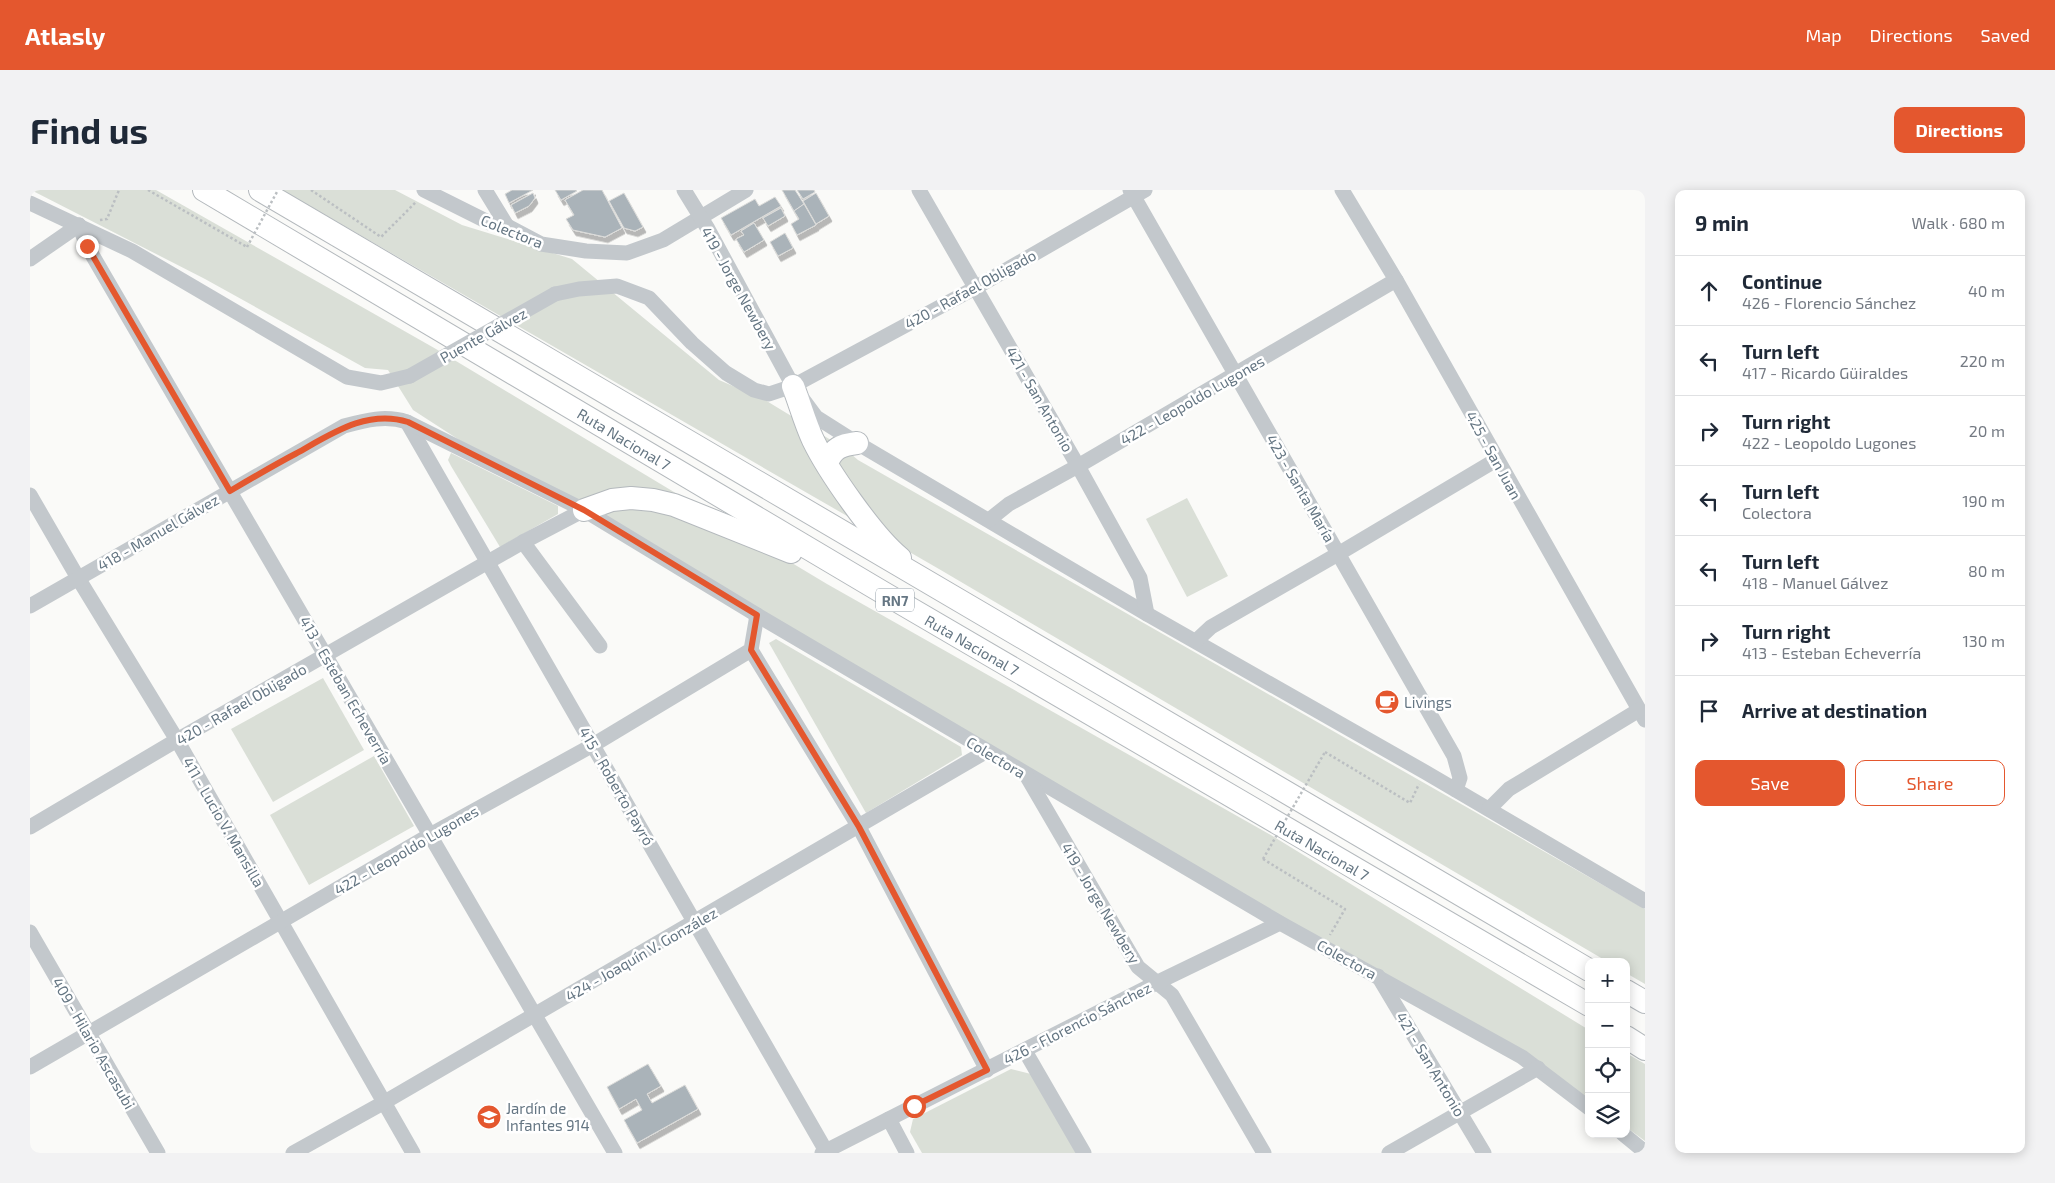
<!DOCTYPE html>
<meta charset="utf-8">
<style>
body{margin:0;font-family:"Exo 2",sans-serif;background:#f2f2f3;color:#1f2937}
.controls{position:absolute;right:15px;bottom:15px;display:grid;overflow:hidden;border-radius:10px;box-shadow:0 2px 12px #0003}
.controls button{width:45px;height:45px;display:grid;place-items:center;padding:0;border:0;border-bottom:1px solid #e0e1e3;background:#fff;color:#1f2937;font:25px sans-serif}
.stop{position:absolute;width:15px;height:15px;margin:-11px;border:4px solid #e4572e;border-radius:50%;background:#fff}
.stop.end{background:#e4572e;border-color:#fff;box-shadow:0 1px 5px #0008}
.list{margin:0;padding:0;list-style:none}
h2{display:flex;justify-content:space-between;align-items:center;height:65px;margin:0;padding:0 20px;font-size:21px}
h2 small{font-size:16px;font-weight:400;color:#747a83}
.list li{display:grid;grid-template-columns:32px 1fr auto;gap:15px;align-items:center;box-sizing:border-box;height:70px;padding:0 20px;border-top:1px solid #e0e1e3}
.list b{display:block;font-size:19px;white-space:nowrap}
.list p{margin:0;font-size:16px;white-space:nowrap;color:#747a83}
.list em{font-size:16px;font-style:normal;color:#747a83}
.actions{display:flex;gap:10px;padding:15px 20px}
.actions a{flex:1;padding:11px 0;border:1px solid #e4572e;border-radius:10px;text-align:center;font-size:18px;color:#e4572e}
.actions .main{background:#e4572e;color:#fff}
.icon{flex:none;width:28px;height:28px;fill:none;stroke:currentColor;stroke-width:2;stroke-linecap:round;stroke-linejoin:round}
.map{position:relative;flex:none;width:1615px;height:963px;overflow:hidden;border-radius:10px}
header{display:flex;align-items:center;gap:30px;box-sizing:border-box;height:70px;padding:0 25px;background:#e4572e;color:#fff}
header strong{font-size:24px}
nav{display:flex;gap:28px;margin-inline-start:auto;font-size:18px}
.intro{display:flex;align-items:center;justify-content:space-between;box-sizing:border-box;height:120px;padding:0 30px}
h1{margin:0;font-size:35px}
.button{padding:12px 22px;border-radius:10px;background:#e4572e;color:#fff;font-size:18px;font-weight:700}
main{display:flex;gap:30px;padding:0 30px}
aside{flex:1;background:#fff;border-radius:10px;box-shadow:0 2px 12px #0003}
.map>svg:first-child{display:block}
</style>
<header>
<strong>Atlasly</strong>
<nav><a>Map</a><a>Directions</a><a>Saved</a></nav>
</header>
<div class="intro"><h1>Find us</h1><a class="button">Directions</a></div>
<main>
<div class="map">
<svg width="1615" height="963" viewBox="0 0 1615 963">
<defs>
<filter id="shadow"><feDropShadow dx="3" dy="5.5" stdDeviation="0" flood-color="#0004"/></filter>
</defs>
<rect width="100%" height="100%" fill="#fafaf8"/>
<g fill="#dadfd7">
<polygon points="1,0 126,0 406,159 797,394 1239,644 1559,840 1559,909 1366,793 437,255 383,220 358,180 335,178 175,89"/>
<polygon points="252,0 365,0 432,35 542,69 689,190 735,210 814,258 828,270 1615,719 1615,794 1596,783 1596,772 1578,772 909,379"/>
<polygon points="421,263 528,316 528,324 470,357 421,276 418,270"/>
<polygon points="1157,308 1198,386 1157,407 1116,329"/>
<polygon points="746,449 931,557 932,565 836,623 739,453"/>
<polygon points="293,488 334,560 243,612 201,539"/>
<polygon points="344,566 384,636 279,695 240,625"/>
<polygon points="1596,863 1615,874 1615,951 1596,937"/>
<polygon points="981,879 1001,884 1046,963 892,963 880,942 883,929"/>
</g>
<g fill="#aab3b9" stroke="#dcdcda" filter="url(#shadow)">
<polygon points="482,0 503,0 479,13 475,4"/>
<polygon points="525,0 546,0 547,1 531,10"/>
<polygon points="553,0 572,0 592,38 575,47 543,40 536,29 544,25 535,10"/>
<polygon points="752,0 765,0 774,14 764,21"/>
<polygon points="767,0 784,0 785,2 773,9"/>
<polygon points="503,3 505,8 499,16 485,23 481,15"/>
<polygon points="594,3 613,37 605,41 594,38 579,11"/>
<polygon points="786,3 799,26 786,34 773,11"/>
<polygon points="745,7 751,16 701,45 691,28 725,9 729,16"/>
<polygon points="774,14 786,35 767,45 761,34 769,29 764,21"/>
<polygon points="751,18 755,26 738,36 733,28"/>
<polygon points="724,33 734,50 714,62 706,49 714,45 711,41"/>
<polygon points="755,43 763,58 748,66 740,52"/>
<polygon points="618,874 631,896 617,904 622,913 655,895 668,919 607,953 594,930 612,920 606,909 589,919 577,897"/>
</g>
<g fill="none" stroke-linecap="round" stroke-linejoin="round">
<defs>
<g id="highway">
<polyline points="174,0 852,402 1559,815"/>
<polyline points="230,0 1559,780"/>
<path d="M763 196C770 214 775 233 783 250 798 281 843 346 870 368"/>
<path d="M797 273C803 258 811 255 827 253"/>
<polyline points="554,320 582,310 601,308 623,310 644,315 761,362"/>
<polyline points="1596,801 1615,812"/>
<polyline points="1596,847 1615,859"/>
</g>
</defs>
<use href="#highway" stroke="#b4b9bd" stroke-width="24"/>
<g stroke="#bbbfc2" stroke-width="2.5" stroke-dasharray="2.5 2.5" stroke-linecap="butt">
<polyline points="118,0 217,57"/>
<polyline points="281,0 351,47 386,12"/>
<polyline points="70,30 77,29 89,0"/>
<polyline points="1295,562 1380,613 1389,594"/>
<polyline points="1233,669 1315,719 1300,745"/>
</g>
<g stroke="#c3c8cc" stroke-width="15">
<polyline points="394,0 460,33 477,36 511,54 556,61 597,63 633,50 716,0"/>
<polyline points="455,0 477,36"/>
<polyline points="654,0 678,39 763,196 786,227 827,253 1117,424 1395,582 1615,711"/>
<polyline points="889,0 1048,276 1110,388 1117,424"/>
<polyline points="1100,0 1424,566 1430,588 1426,600"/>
<polyline points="1312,0 1366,90 1615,530"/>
<polyline points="0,13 102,61 317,187 351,193 380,186"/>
<polyline points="49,35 57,56 585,963"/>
<polyline points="0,69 49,35"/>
<polyline points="525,104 549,99 587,96 619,108 662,153 696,183 724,200 739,204 763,196 945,98 1115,0"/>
<polyline points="377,232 796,961"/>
<polyline points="0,305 48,388 147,550 383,963"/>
<polyline points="959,330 979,314 1048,276 1366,90"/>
<polyline points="493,352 570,456"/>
<path d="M0 416 314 236C336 230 356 225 377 232L554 320 727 425 1250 733 1492 867 1559 918"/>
<polyline points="1166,451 1181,437 1308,364 1466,270"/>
<polyline points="721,460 829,637 957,880"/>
<polyline points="996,585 1108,777 1142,805 1234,963"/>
<polyline points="1459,619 1479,599 1609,520"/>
<polyline points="0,637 147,550 493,352 554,320"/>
<polyline points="0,742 128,963"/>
<polyline points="1348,786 1454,963"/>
<polyline points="995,861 1054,963"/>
<polyline points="0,877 400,645 563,555 721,460 727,425"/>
<polyline points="859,929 877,963"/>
<polyline points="1593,944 1615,962"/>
<polyline points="263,963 353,913 957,561"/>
<polyline points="792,963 1126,793 1250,733"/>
<polyline points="1359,963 1508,878"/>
</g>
<use href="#highway" stroke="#fff" stroke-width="22"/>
<g stroke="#bbbfc2" stroke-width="2.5" stroke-dasharray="2.5 2.5" stroke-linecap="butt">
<polyline points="217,57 248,0"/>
<polyline points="1233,669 1295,562"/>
</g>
<polyline stroke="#c3c8cc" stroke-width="15" points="380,186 525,104"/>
</g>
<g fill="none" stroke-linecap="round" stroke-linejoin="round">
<path stroke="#e4572e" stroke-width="6" d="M57 56 200 301C222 288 244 275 267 263 301 244 337 219 378 232L554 320 727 425 721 460 829 637 957 880 884 916"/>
</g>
<defs>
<symbol id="cafe-disc" viewBox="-11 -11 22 22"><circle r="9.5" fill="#e4572e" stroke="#fff"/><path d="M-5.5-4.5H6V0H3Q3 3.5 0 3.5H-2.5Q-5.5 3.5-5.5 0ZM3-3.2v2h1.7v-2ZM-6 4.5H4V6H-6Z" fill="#fff"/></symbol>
<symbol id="school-disc" viewBox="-11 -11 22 22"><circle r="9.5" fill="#e4572e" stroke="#fff"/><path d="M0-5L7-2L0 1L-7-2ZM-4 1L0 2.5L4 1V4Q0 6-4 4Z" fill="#fff"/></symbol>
</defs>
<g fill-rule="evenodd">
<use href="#cafe-disc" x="1343" y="498" width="28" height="28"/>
<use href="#school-disc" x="445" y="913" width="28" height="28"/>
</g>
<g text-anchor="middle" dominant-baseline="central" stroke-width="5" stroke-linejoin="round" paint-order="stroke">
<rect fill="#fff" stroke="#939fa8" stroke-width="1" x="846" y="398.5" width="38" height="23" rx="4"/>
<g font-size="14" font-weight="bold" fill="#657683">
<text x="865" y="410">RN7</text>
</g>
<g font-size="15" fill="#657683" stroke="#fff">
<text transform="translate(482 41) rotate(22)">Colectora</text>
<text transform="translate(709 98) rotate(61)">419 - Jorge Newbery</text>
<text transform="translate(940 99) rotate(-29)">420 - Rafael Obligado</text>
<text transform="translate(453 145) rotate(-29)">Puente Gálvez</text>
<text transform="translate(1010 209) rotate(60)">421 - San Antonio</text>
<text transform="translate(1162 210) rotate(-30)">422 - Leopoldo Lugones</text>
<text transform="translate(594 249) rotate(31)">Ruta Nacional 7</text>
<text transform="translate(1464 265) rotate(61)">425 - San Juan</text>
<text transform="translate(1271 298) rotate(60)">423 - Santa María</text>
<text transform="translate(128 342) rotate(-30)">418 - Manuel Gálvez</text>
<text transform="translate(942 455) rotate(30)">Ruta Nacional 7</text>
<text transform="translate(316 500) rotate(60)">413 - Esteban Echeverría</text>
<text transform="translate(211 514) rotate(-30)">420 - Rafael Obligado</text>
<text transform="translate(966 567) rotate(31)">Colectora</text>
<text transform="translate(587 596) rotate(60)">415 - Roberto Payró</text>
<text transform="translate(194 632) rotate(60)">411 - Lucio V. Mansilla</text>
<text transform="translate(376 660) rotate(-30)">422 - Leopoldo Lugones</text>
<text transform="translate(1292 660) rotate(30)">Ruta Nacional 7</text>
<text transform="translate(1071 713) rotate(59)">419 - Jorge Newbery</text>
<text transform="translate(611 764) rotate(-30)">424 - Joaquín V. González</text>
<text transform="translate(1317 769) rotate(29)">Colectora</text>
<text transform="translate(1047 833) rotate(-27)">426 - Florencio Sánchez</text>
<text transform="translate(64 853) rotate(60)">409 - Hilario Ascasubi</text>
<text transform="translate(1401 874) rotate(59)">421 - San Antonio</text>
</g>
<g font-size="15" fill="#657683" stroke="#fff" text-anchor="start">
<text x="1374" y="512">Livings</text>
<text x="476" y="918">Jardín de<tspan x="476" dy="17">Infantes 914</tspan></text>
</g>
</g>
</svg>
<div class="controls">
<button>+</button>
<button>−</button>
<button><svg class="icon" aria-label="locate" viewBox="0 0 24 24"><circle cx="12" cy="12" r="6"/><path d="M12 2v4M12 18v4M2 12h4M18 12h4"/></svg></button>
<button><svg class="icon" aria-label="layers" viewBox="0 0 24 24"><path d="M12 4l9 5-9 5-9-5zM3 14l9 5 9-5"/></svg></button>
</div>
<div class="stop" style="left:884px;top:916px"></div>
<div class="stop end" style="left:57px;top:56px"></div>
</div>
<aside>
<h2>9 min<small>Walk · 680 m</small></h2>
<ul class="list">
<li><svg class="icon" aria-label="ahead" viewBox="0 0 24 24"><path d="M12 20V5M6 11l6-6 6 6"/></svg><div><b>Continue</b><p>426 - Florencio Sánchez</p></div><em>40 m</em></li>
<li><svg class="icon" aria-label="left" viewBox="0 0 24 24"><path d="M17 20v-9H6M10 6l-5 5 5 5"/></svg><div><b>Turn left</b><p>417 - Ricardo Güiraldes</p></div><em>220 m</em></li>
<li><svg class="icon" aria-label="right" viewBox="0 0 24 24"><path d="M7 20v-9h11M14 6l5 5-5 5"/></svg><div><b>Turn right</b><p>422 - Leopoldo Lugones</p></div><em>20 m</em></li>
<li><svg class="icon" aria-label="left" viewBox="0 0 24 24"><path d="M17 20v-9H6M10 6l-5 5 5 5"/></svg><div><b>Turn left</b><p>Colectora</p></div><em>190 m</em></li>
<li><svg class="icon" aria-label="left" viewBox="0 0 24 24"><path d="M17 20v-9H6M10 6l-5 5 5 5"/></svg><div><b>Turn left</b><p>418 - Manuel Gálvez</p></div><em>80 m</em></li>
<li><svg class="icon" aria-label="right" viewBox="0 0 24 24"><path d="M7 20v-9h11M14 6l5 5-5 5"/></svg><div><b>Turn right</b><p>413 - Esteban Echeverría</p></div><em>130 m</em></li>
<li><svg class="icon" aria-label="arrive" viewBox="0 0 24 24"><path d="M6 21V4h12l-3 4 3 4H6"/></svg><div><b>Arrive at destination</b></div></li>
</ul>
<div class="actions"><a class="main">Save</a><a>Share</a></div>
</aside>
</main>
